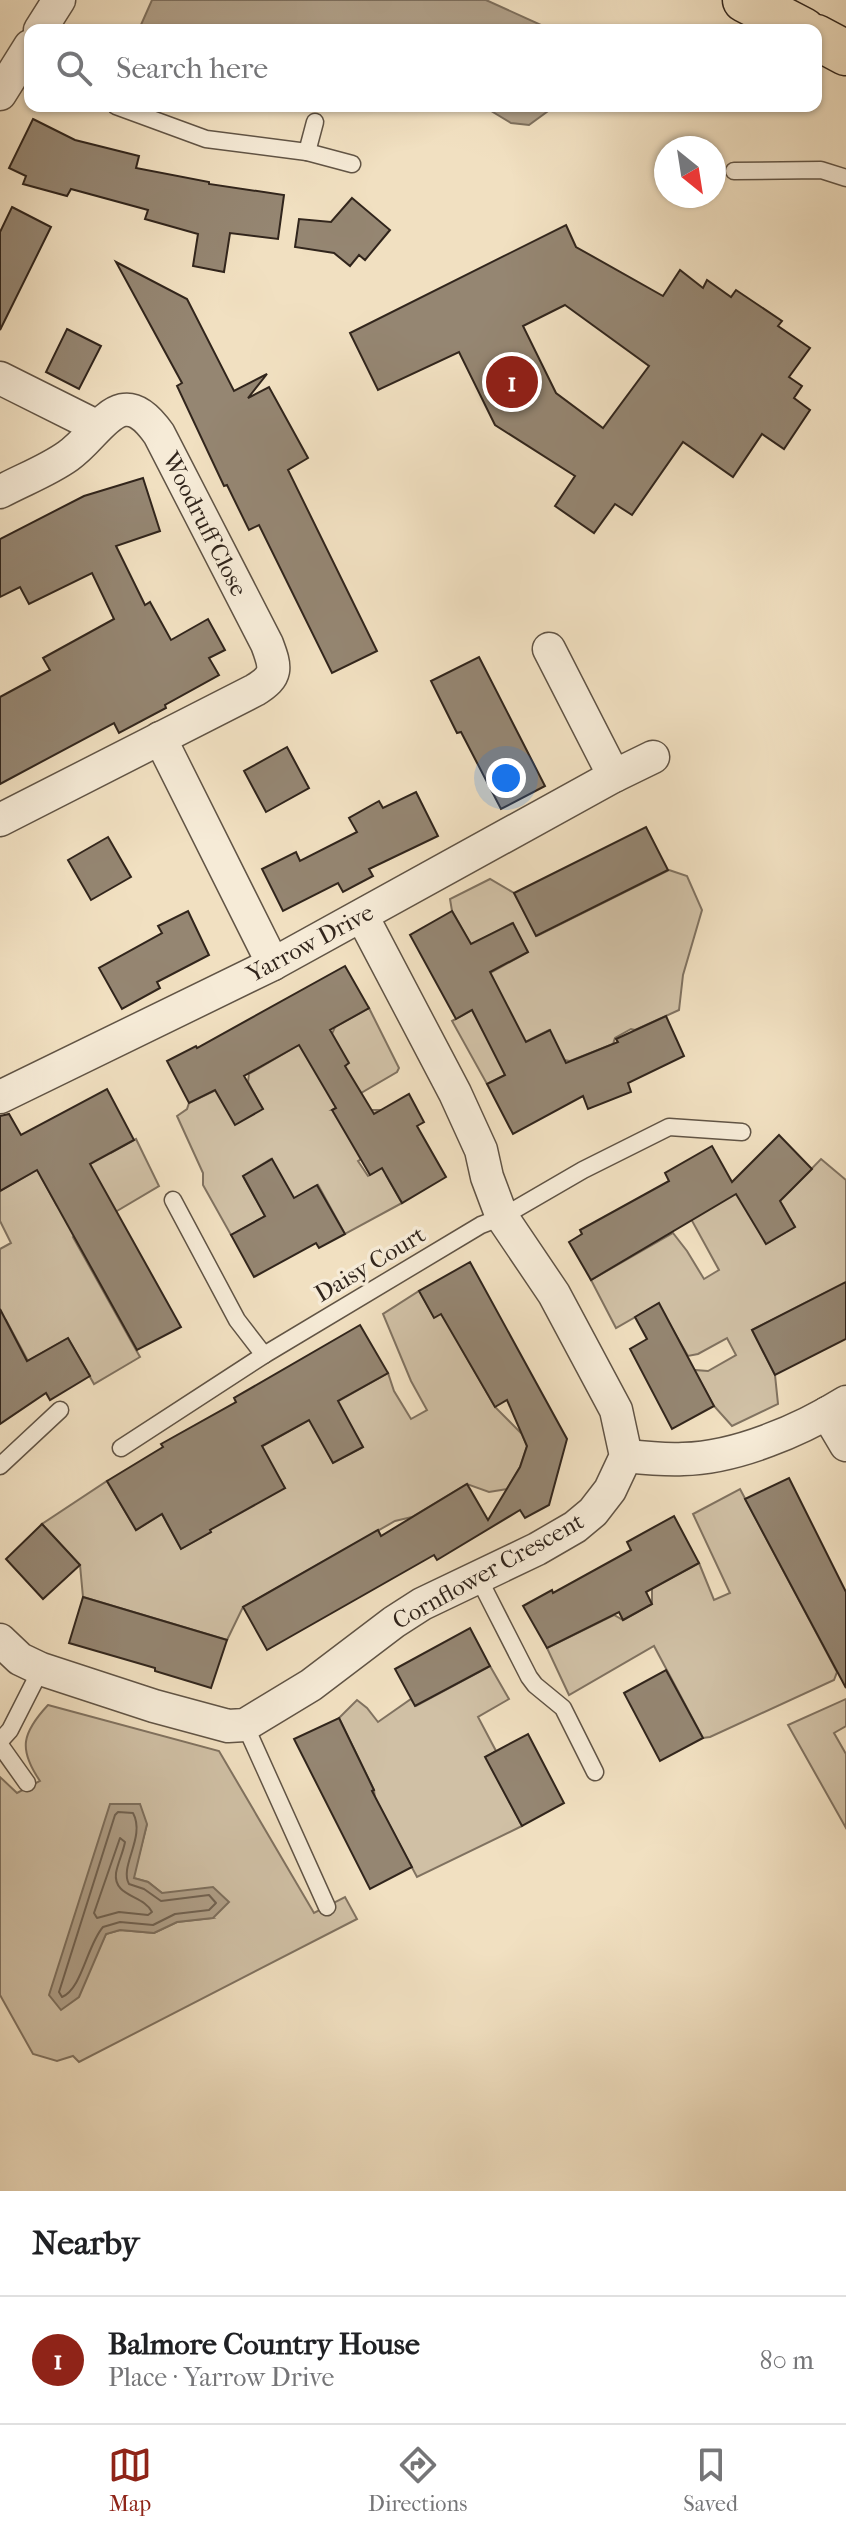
<!DOCTYPE html>
<meta charset="utf-8">
<style>
body{margin:0;font-family:"IM FELL French Canon",serif;background:#f2f2f2;color:#202124}
.compass{position:absolute;left:654px;top:136px;width:72px;height:72px;border-radius:50%;background:#fff;box-shadow:0 2px 6px #0004;rotate:150deg}
.you{position:absolute;left:506px;top:778px;width:28px;height:28px;margin:-20px;border:6px solid #fff;border-radius:50%;background:#1a73e8;box-shadow:0 0 0 12px #1a73e833}
.badge{display:grid;place-items:center;width:52px;height:52px;border-radius:50%;background:#8f2418;color:#fff;font-size:26px;font-weight:700}
.pin{position:absolute;translate:-50% -50%;border:4px solid #fff;box-shadow:0 2px 8px #0006}
.list{margin:0;padding:0;list-style:none}
h2{display:flex;justify-content:space-between;align-items:center;height:104px;margin:0;padding:0 32px;font-size:34px}
h2 small{font-size:26px;font-weight:400;color:#757577}
.list li{display:grid;grid-template-columns:52px 1fr auto;gap:24px;align-items:center;box-sizing:border-box;height:128px;padding:0 32px;border-top:2px solid #e0e0e0}
.list b{display:block;font-size:30px;white-space:nowrap}
.list p{margin:0;font-size:26px;white-space:nowrap;color:#757577}
.list em{font-size:26px;font-style:normal;color:#757577}
.icon{flex:none;width:44px;height:44px;fill:none;stroke:currentColor;stroke-width:2;stroke-linecap:round;stroke-linejoin:round}
.map{position:relative;flex:none;width:846px;height:2191px;overflow:hidden}
.search{position:absolute;background:#fff;box-shadow:0 2px 6px #0004;left:24px;right:24px;top:24px;height:88px;display:flex;align-items:center;gap:20px;box-sizing:border-box;padding:0 28px;border-radius:16px;color:#757577;font-size:30px}
.sheet{height:232px;background:#fff}
nav{display:flex;justify-content:space-around;align-items:center;box-sizing:border-box;height:112px;border-top:2px solid #e0e0e0;background:#fff;font-size:22px;color:#757577}
nav a{display:grid;justify-items:center;gap:4px}
nav .on{color:#8f2418}
.map>svg:first-child{display:block}
</style>
<div class="map">
<svg width="846" height="2191" viewBox="0 0 846 2191">
<rect width="100%" height="100%" fill="#f1e0c1"/>
<filter id="stains"><feTurbulence type="fractalNoise" baseFrequency=".0025" numOctaves="4"/><feColorMatrix values="0 0 0 0 .2 0 0 0 0 .09 0 0 0 0 .02 0 0 0 .5 -.17"/></filter>
<radialGradient id="worn" r=".72"><stop offset=".6" stop-color="#630" stop-opacity="0"/><stop offset="1" stop-color="#630" stop-opacity=".3"/></radialGradient>
<g fill="#d0c0a5" stroke="#807260" stroke-width="2" fill-rule="evenodd">
<polygon points="669,870 687,876 702,910 683,975 679,1010 635,1030 631,1029 615,1038 613,1044 570,1061 564,1060 549,1030 519,1045 511,1072 487,1084 452,1021 472,1010 482,1029 490,973 528,952 512,923 471,945 452,911 450,899 490,879 514,893 537,936"/>
<polygon points="369,1008 399,1068 397,1072 332,1110 380,1110 361,1121 385,1144 358,1161 368,1176 395,1161 386,1175 402,1203 345,1234 318,1185 292,1200 271,1159 243,1176 265,1216 231,1235 203,1185 203,1173 177,1116 187,1109 189,1103 218,1089 262,1108 248,1082 249,1074 302,1043 332,1034 335,1027"/>
<polygon points="98,1130 111,1153 136,1139 159,1186 73,1237 140,1357 94,1384 68,1338 28,1361 6,1320 0,1323 0,1249 11,1243 0,1221 0,1191 40,1168 41,1177 56,1204"/>
<polygon points="821,1159 846,1180 846,1282 752,1330 775,1375 778,1404 732,1426 714,1406 694,1370 708,1371 736,1355 727,1338 698,1354 688,1356 658,1304 616,1328 591,1280 673,1233 687,1251 704,1279 719,1270 691,1219 738,1192 766,1244 795,1227 778,1198 789,1192"/>
<polygon points="419,1291 434,1317 456,1305 460,1346 495,1407 522,1434 527,1446 520,1467 507,1489 489,1492 467,1484 412,1517 395,1521 243,1607 227,1640 83,1597 80,1565 42,1524 107,1481 136,1530 162,1514 181,1549 211,1532 196,1504 285,1488 261,1447 311,1419 333,1463 363,1447 337,1402 388,1373 394,1391 411,1419 427,1410 411,1381 383,1314"/>
<polygon points="740,1489 837,1672 834,1680 710,1737 703,1738 654,1646 569,1695 547,1648 614,1615 623,1620 652,1604 652,1588 699,1563 714,1600 730,1593 693,1514"/>
<polygon points="490,1666 509,1699 478,1717 496,1751 486,1757 522,1826 417,1877 375,1798 374,1790 339,1718 357,1700 367,1708 378,1722 411,1699 416,1706"/>
<polygon points="846,1699 846,1726 834,1733 846,1754 846,1828 788,1725"/>
<path d="M48 1705 219 1751 314 1913 345 1897 357 1919 79 2062 73 2056 57 2061 33 2054 0 1995V1777L17 1793 40 1781C18 1749 22 1733 48 1705ZM147 1824 133 1878 148 1882 162 1893 213 1918 177 1922 154 1933 120 1930 106 1934 92 1963Z"/>
</g>
<g fill="#b0a089" stroke="#7d6f5d" stroke-width="2">
<polygon points="152,0 486,0 552,30 143,30 140,27"/>
<polygon points="483,106 555,106 529,125 511,123"/>
<polygon points="110,1804 140,1804 147,1824 134,1878 148,1882 162,1893 213,1887 229,1902 213,1918 177,1922 154,1933 120,1930 106,1934 79,1997 61,2010 49,1995"/>
</g>
<g fill="none" stroke-linecap="round" stroke-linejoin="round">
<g stroke="#706252" stroke-width="2">
<path d="M118 1812 133 1813C146 1837 119 1866 129 1884L144 1889 161 1901 209 1895 216 1903 209 1910 175 1914 153 1925 120 1922 103 1927C87 1945 82 1989 62 1997L59 1992 115 1815Z"/>
<path d="M120 1838 125 1842C123 1853 118 1862 116 1873 113 1897 144 1895 152 1912L148 1915 119 1912 97 1918 94 1913Z"/>
</g>
</g>
<g fill="#958672" stroke="#31251c" stroke-width="2" fill-rule="evenodd">
<polygon points="33,119 75,140 139,156 136,168 209,182 209,184 284,195 278,239 230,233 224,272 193,266 198,234 145,219 148,210 71,189 67,196 23,184 26,176 9,168"/>
<polygon points="352,198 390,230 365,260 359,255 350,266 334,253 295,247 299,219 331,222"/>
<polygon points="12,207 51,227 0,330 0,232"/>
<path d="M566 225 576 247 663 296 680 270 703 288 707 280 731 297 736 290 782 321 778 326 810 348 789 377 802 386 794 398 810 410 784 449 762 434 733 477 683 442 632 515 615 504 594 533 555 506 575 476 495 425 459 352 378 390 350 333ZM565 305 649 366 603 428 556 393 523 326Z"/>
<polygon points="116,262 187,299 234,391 267,374 248,398 269,387 308,458 288,470 377,651 332,673 259,525 249,530 227,485 224,486 177,386 182,383"/>
<polygon points="67,329 101,346 79,389 46,372"/>
<polygon points="143,478 160,531 116,546 145,605 150,602 171,640 208,619 225,650 209,658 219,675 165,705 166,708 119,733 114,723 0,784 0,697 50,670 43,658 114,619 92,573 29,604 20,587 0,597 0,539 84,496"/>
<polygon points="479,657 545,786 501,809 461,732 457,733 431,681"/>
<polygon points="287,747 309,788 266,812 244,771"/>
<polygon points="416,792 438,836 369,869 373,876 343,892 338,883 283,911 262,869 296,852 300,861 357,832 349,818 379,801 383,808"/>
<polygon points="646,827 668,870 536,936 514,893"/>
<polygon points="108,837 131,877 91,900 68,860"/>
<polygon points="188,911 209,955 157,982 160,988 122,1009 99,968 162,933 158,926"/>
<polygon points="452,911 471,944 513,923 528,952 490,972 526,1042 550,1030 566,1063 618,1042 616,1039 666,1016 684,1056 628,1083 631,1092 588,1109 583,1096 513,1134 487,1084 505,1075 472,1010 456,1019 410,935"/>
<polygon points="345,966 369,1008 330,1030 349,1063 345,1066 374,1114 409,1094 424,1122 417,1126 446,1177 402,1203 382,1168 370,1175 332,1110 336,1108 299,1045 244,1076 263,1109 235,1125 215,1090 189,1103 167,1061 196,1046 197,1048"/>
<polygon points="107,1089 134,1140 90,1164 181,1327 137,1350 37,1170 0,1191 0,1116 9,1114 21,1135"/>
<polygon points="779,1135 812,1169 780,1201 795,1227 766,1244 736,1194 591,1280 569,1242 582,1234 580,1230 669,1181 665,1173 712,1146 732,1182"/>
<polygon points="272,1159 294,1198 317,1185 345,1234 319,1248 316,1243 254,1277 231,1235 265,1216 243,1176"/>
<polygon points="470,1262 567,1439 549,1505 525,1518 520,1510 437,1560 434,1555 267,1650 243,1607 378,1530 381,1536 467,1484 488,1520 520,1467 527,1446 507,1400 495,1407 441,1314 434,1318 419,1291"/>
<polygon points="846,1282 846,1339 775,1375 752,1330"/>
<polygon points="659,1303 714,1406 672,1429 630,1349 647,1339 635,1317"/>
<polygon points="0,1309 27,1361 68,1338 90,1376 50,1400 46,1393 0,1424"/>
<polygon points="360,1325 388,1373 338,1401 363,1447 333,1463 309,1420 262,1446 285,1488 210,1530 211,1532 181,1549 162,1514 136,1530 107,1481 163,1447 161,1444 236,1402 234,1398"/>
<polygon points="789,1478 846,1592 846,1688 745,1499"/>
<polygon points="674,1516 699,1563 646,1592 652,1604 623,1620 619,1612 547,1648 523,1606 552,1590 553,1593 631,1550 627,1542"/>
<polygon points="42,1524 80,1565 43,1599 6,1559"/>
<polygon points="83,1597 227,1640 211,1688 155,1671 155,1668 69,1643"/>
<polygon points="470,1628 490,1666 415,1706 395,1669"/>
<polygon points="666,1670 703,1738 660,1761 624,1693"/>
<polygon points="339,1718 374,1790 372,1791 412,1867 370,1889 294,1739"/>
<polygon points="528,1734 564,1803 522,1826 485,1757"/>
</g>
<g fill="none" stroke-linecap="round" stroke-linejoin="round">
<defs>
<g id="service">
<polyline points="116,106 206,139 307,152 352,164"/>
<polyline points="307,152 315,122"/>
<polyline points="734,171 821,170 846,178"/>
<polyline points="173,1200 237,1320 264,1355 481,1225 502,1217 583,1170 669,1127 742,1132"/>
<polyline points="121,1448 264,1355"/>
<polyline points="0,1466 60,1410"/>
<polyline points="478,1577 529,1677 535,1685 563,1708 595,1772"/>
<polyline points="245,1725 327,1907"/>
<polyline points="0,1741 10,1730 41,1669"/>
<polyline points="0,1745 27,1783"/>
</g>
<g id="minor">
<polyline points="40,30 59,0"/>
<polyline points="0,94 30,46"/>
<polyline points="0,378 96,426"/>
<path d="M0 492C22 480 47 471 68 456 101 433 120 378 159 434L267 644C276 668 278 676 255 690L0 820"/>
<polyline points="549,649 614,776"/>
<polyline points="160,738 273,964"/>
<polyline points="0,1097 273,964 614,776 653,757"/>
<polyline points="827,1413 846,1445"/>
<path d="M626 1456C645 1458 664 1460 683 1459 736 1458 801 1430 846 1402"/>
<polyline points="0,1640 20,1659 41,1669 154,1706 228,1726 245,1725 311,1685 394,1622 422,1604 537,1549 575,1527 593,1512 610,1490 626,1456 616,1410 554,1294 502,1217 487,1177 481,1150 455,1093 362,916"/>
</g>
<g id="primary">
<polyline points="745,0 803,30"/>
<polyline points="816,37 846,53"/>
</g>
</defs>
<use href="#service" stroke="#615445" stroke-width="19"/>
<use href="#minor" stroke="#615445" stroke-width="35"/>
<use href="#primary" stroke="#31251c" stroke-width="47"/>
<use href="#service" stroke="#f6ebd7" stroke-width="16"/>
<use href="#minor" stroke="#f6ebd7" stroke-width="32"/>
<use href="#primary" stroke="#f1e0c1" stroke-width="44"/>
</g>
<g text-anchor="middle" dominant-baseline="central" stroke-width="7" stroke-linejoin="round" paint-order="stroke">
<g font-size="24" fill="#31251c" stroke="#f6ebd7">
<text transform="translate(205 524) rotate(63)">Woodruff Close</text>
<text transform="translate(310 943) rotate(-28)">Yarrow Drive</text>
<text transform="translate(370 1264) rotate(-31)">Daisy Court</text>
<text transform="translate(488 1571) rotate(-29)">Cornflower Crescent</text>
</g>
</g>
<rect width="100%" height="100%" filter="url(#stains)"/>
<rect width="100%" height="100%" fill="url(#worn)"/>
</svg>
<svg class="compass" viewBox="-18 -18 36 36"><path d="M0-13l5 13h-10z" fill="#e53935"/><path d="M0 13l5-13h-10z" fill="#757577"/></svg>
<div class="you"></div>
<div class="pin badge" style="left:512px;top:382px">1</div>
<div class="search"><svg class="icon" aria-label="search" viewBox="0 0 24 24"><circle cx="10" cy="10" r="6"/><path d="M15 15l6 6"/></svg>Search here</div>
</div>
<section class="sheet">
<h2>Nearby<small></small></h2>
<ul class="list">
<li><span class="badge">1</span><div><b>Balmore Country House</b><p>Place · Yarrow Drive</p></div><em>80 m</em></li>
</ul>
</section>
<nav>
<a class="on"><svg class="icon" aria-label="map" viewBox="0 0 24 24"><path d="M3 6l6-2 6 2 6-2v14l-6 2-6-2-6 2zM9 4v14M15 6v14"/></svg>Map</a>
<a><svg class="icon" aria-label="directions" viewBox="0 0 24 24"><path d="M12 3l9 9-9 9-9-9zM9 14v-3h6M13 9l2 2-2 2"/></svg>Directions</a>
<a><svg class="icon" aria-label="saved" viewBox="0 0 24 24"><path d="M7 4h10v16l-5-4-5 4z"/></svg>Saved</a>
</nav>
